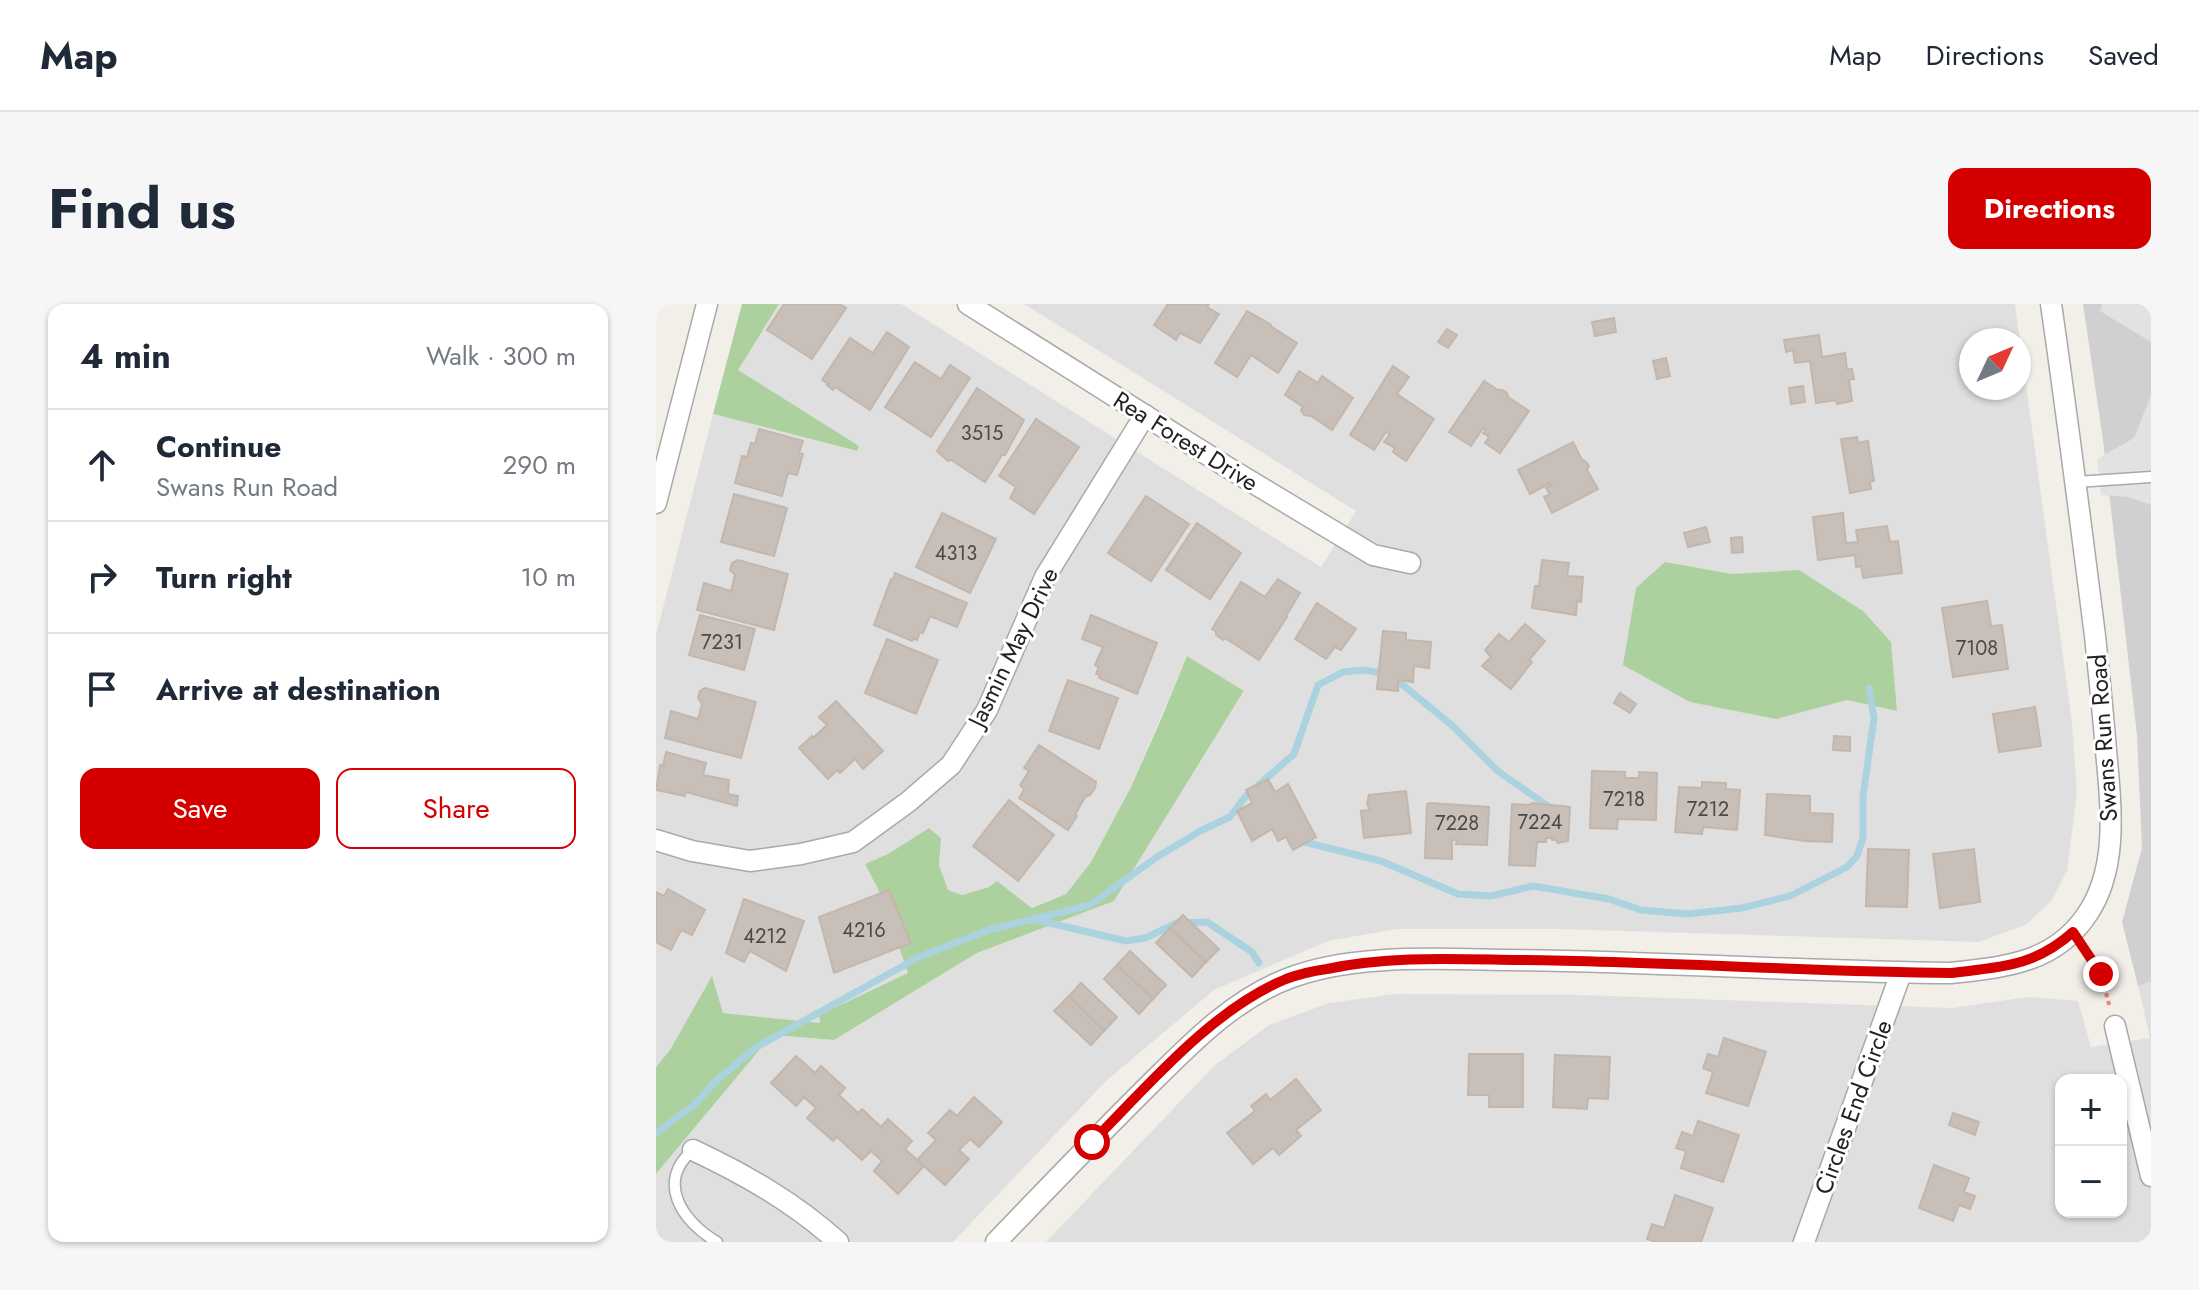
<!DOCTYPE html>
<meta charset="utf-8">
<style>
body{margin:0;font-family:Jost,sans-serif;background:#f6f6f7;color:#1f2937}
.controls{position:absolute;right:24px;bottom:24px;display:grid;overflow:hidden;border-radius:16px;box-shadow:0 2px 6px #0004}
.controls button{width:72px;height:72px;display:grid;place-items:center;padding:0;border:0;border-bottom:2px solid #e0e1e3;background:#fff;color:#1f2937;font:40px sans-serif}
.compass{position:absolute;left:1303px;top:24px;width:72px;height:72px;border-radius:50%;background:#fff;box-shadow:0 2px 6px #0004;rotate:46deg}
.stop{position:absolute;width:24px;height:24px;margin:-18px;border:6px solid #d40000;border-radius:50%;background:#fff}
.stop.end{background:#d40000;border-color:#fff;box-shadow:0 2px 8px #0008}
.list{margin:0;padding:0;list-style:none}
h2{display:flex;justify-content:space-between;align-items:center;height:104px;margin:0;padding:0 32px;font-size:34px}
h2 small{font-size:26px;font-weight:400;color:#747a83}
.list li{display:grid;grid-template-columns:52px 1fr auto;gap:24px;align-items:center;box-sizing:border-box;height:112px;padding:0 32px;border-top:2px solid #e0e1e3}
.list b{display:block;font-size:30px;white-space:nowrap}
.list p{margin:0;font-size:26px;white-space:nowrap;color:#747a83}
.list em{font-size:26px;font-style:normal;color:#747a83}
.actions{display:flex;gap:16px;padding:24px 32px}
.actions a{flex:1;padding:18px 0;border:2px solid #d40000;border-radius:16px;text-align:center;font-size:28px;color:#d40000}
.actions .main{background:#d40000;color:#fff}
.icon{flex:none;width:44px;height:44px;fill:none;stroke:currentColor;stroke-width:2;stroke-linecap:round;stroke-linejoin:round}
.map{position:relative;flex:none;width:1495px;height:938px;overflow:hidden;border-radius:16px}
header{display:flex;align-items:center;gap:48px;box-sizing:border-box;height:112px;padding:0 40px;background:#fff;border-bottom:2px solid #e0e1e3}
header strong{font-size:38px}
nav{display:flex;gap:44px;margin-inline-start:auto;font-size:28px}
.intro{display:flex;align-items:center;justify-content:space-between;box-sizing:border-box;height:192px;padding:0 48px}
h1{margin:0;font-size:56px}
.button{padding:20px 36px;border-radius:16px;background:#d40000;color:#fff;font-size:28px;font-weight:700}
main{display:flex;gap:48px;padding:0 48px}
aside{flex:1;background:#fff;border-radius:16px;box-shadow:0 2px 6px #0004}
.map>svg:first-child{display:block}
</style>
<header>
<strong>Map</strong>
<nav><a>Map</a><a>Directions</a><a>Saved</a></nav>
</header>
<div class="intro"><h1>Find us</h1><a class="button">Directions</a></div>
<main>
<aside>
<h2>4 min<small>Walk · 300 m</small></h2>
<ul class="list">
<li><svg class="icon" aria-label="ahead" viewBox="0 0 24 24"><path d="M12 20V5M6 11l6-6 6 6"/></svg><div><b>Continue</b><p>Swans Run Road</p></div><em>290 m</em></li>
<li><svg class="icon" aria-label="right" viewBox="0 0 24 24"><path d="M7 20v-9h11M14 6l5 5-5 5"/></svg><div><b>Turn right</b></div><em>10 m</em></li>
<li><svg class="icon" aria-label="arrive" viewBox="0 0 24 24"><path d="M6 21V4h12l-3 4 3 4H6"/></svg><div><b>Arrive at destination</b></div></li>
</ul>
<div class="actions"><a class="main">Save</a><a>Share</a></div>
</aside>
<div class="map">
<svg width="1495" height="938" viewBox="0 0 1495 938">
<rect width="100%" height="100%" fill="#f2efe9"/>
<g fill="#e0dfdf" fill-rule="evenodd">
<path d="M123 0H245L665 263 700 207 368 0H1359L1416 418 1421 488 1411 567 1395 597 1371 620 1323 638 903 625H741L672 637 558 686 450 777 297 938H0V870L116 731 178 736 321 649 458 597 588 388 531 352 475 483 435 558 410 590 376 604 341 577 333 583 306 591 292 586 283 561 285 534 273 524 232 550 209 560 225 591 253 669 163 711 164 719 67 709 56 673 14 746 0 763V331L57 110 200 147 81 66ZM1315 36H1363V84H1315Z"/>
<path d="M1495 677V938H390L559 761 613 721 673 699 739 690 926 691 1296 704 1372 693 1422 697 1435 743 1494 734 1482 682ZM1405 776H1465V908H1405Z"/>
</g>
<polygon fill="#d0d0d0" points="1427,0 1495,0 1495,677 1482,682 1466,618 1486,544 1481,431 1447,136"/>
<g fill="#add19e">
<polygon points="86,0 123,0 82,66 203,142 201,147 57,110"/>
<polygon points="1009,258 1076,270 1143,266 1207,307 1235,338 1241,407 1191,396 1120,415 1034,398 967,361 980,284"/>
<polygon points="531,352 588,387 458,597 321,649 178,736 116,731 0,870 0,763 14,746 56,672 67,709 164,719 163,711 252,669 225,591 209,560 232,550 273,524 285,534 283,561 292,586 306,591 333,583 341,577 376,604 410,590 435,558 475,483 505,415"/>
</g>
<g fill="#e2e2e2">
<polygon points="1446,0 1495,0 1495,38 1444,7"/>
<polygon points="1495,91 1495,201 1472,193 1445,191 1441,155 1478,134"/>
</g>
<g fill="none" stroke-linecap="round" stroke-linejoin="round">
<g stroke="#aad3df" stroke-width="7">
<polyline points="644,537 725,557 802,590 835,592 877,582 953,595 985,606 1032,610 1086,604 1134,592 1191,563 1201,552 1207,534 1207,492 1218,414 1213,384"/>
<polyline points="381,616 470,637 489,634 521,619 551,618 596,648 603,659"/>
<polyline points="0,829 37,802 62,775 99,744 263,653 333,626 434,601 501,553 546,526 574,513 589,493 638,450 662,381 687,368 707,366 727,369 748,382 798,423 843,468 896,505"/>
</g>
</g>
<g fill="#c7bfb8" stroke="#c4b6ab" stroke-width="2">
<polygon points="128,0 184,0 190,4 156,55 111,26"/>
<polygon points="512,0 553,0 551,3 563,10 544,39 524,29 520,36 498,21"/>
<polygon points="591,7 614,20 616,23 641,39 622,69 595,51 581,73 559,59"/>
<polygon points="958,14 960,28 939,32 936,18"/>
<polygon points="791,25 801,31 792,44 782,38"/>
<polygon points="231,28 253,43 214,106 179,83 177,86 171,81 173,80 166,76 194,34 217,49"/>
<polygon points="1163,31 1166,53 1189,49 1191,65 1196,65 1198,75 1193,76 1196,97 1181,100 1180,96 1160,99 1154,57 1139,59 1137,46 1130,48 1128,36"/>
<polygon points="1010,54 1014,72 1001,75 997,57"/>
<polygon points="259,58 285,75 294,61 314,74 275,133 229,103"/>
<polygon points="737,62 753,73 741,90 778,115 750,157 737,148 739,144 728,138 734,130 730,128 718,146 694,131"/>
<polygon points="643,67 662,79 666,72 697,94 676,126 655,112 648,111 645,106 647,103 629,91"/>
<polygon points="828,77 842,86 846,86 851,89 852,93 873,107 844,149 829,139 833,133 827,129 830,126 827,124 815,142 793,128"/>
<polygon points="1147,82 1149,98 1135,100 1133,84"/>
<polygon points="321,84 368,116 349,151 346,151 329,178 295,156 292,157 281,147"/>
<polygon points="380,115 423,143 378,210 354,194 360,183 343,172"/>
<polygon points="103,125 147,137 143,149 147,150 141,171 132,169 126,192 79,179 86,152 91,153 95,139 99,140"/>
<polygon points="1201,133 1202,139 1212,137 1218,177 1214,178 1215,185 1194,189 1185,135"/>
<polygon points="917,138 926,156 929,157 933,162 931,166 942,185 896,209 888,193 894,190 890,184 895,181 894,179 874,190 862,166"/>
<polygon points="78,190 131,204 118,252 65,238"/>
<polygon points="490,192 533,220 495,277 452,249"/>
<polygon points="286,209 340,235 314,289 260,263"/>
<polygon points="1187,209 1190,239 1202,238 1200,226 1231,222 1234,238 1242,237 1246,269 1207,274 1205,262 1200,263 1199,251 1162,256 1157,213"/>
<polygon points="541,219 585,249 554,295 510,266"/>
<polygon points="1050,223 1054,238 1032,243 1028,229"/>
<polygon points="1086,233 1087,248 1076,249 1075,234"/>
<polygon points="82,256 132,270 118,326 41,306 48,279 75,287 79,271 74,266 76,259"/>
<polygon points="886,256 913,259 911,272 927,273 925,298 921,297 920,311 876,304 879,282 883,282"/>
<polygon points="239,269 311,299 301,323 274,312 267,329 264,328 261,336 257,334 256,337 218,321 235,275 237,276"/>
<polygon points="622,275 644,289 630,312 631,313 603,356 569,334 567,336 560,331 560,327 556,325 585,278 609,293"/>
<polygon points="1331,297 1335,322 1346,321 1352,365 1297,373 1286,304"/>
<polygon points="661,299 700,325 685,346 679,343 670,355 639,335"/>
<polygon points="44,311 99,325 88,366 33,351"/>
<polygon points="435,311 501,339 481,390 443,374 444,371 440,370 443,363 439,361 447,343 426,335"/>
<polygon points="869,320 889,337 873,356 876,358 855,385 826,362 835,353 829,346 843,330 853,338"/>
<polygon points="727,327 750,329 750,336 775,338 773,364 758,362 757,378 742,376 742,387 721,385"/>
<polygon points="231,335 282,356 260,410 209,389"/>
<polygon points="412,376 462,394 443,445 393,427"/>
<polygon points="49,384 100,398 85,454 9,434 15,407 42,415 46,400 42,394 44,387"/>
<polygon points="964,389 980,400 974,409 958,399"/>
<polygon points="180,397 227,447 207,465 199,455 184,469 181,466 172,475 143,444 156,432 157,434 171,421 163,413"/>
<polygon points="1379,403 1385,442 1343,448 1337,410"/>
<polygon points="1178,432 1194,433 1194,447 1177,446"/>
<polygon points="383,441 440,478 439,484 434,491 429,493 419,511 421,512 412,526 363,494 368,486 364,481 373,467 368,464"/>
<polygon points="10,448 50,459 47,471 73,476 72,490 82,492 81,502 30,488 29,492 0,486 4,461 7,462"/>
<polygon points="936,467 969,468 969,474 983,474 983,468 1001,469 1000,516 962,515 961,525 934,524"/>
<polygon points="612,475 619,488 632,480 660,533 637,546 630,533 622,537 616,525 596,537 581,507 596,499 590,486"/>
<polygon points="1046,478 1070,479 1070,485 1084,486 1081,526 1047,523 1046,530 1019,528 1023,483 1046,484"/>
<polygon points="750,487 755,529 708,534 705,507 714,506 711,500 713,491"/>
<polygon points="1111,490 1154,492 1154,509 1177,510 1176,538 1149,537 1109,531"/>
<polygon points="353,496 398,531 362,577 317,542"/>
<polygon points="775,499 833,503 831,541 800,540 801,536 796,536 796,555 769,554 771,500"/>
<polygon points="876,499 914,503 912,537 902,539 900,536 896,536 896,534 890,534 890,538 881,538 879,562 853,561 856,500 873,501"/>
<polygon points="1212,545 1253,546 1251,603 1210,602"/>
<polygon points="1318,545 1324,598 1284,604 1277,550"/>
<polygon points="12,585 49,606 36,631 25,626 15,646 0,638 0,588 8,592"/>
<polygon points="233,586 255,639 178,669 163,613"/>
<polygon points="88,595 148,617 130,667 94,647 88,658 70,649"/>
<polygon points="527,611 563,645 550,658 514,624"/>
<polygon points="514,624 550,658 536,673 500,639"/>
<polygon points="474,647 510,681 497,695 461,661"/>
<polygon points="461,661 497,695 483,710 448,675"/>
<polygon points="425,679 461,713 448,727 413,692"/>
<polygon points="413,692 448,727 435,741 398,707"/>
<polygon points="1068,734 1110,748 1092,802 1050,789 1057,768 1047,764 1052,750 1062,753"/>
<polygon points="813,750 867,750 867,803 833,803 833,791 812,791"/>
<polygon points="899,751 954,753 952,795 932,794 931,805 897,803"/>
<polygon points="140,752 159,769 165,762 189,784 183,791 202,809 206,805 225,823 232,815 256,837 249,845 268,862 242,890 218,867 226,857 215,847 206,856 181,833 177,837 151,814 160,804 148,793 140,802 115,779"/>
<polygon points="640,775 665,806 640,826 645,832 623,851 617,844 597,860 571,829 599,807 595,802 610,790 614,796"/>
<polygon points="318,793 346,818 323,843 314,835 303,846 313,855 289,881 261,856 280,836 272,829 294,806 301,812"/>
<polygon points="1297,809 1323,818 1319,831 1293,821"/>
<polygon points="1042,817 1083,831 1067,878 1025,864 1030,847 1020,844 1026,828 1037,832"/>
<polygon points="1278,861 1313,874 1308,888 1319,892 1314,905 1303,901 1297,917 1263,904"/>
<polygon points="1019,891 1057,904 1045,938 1000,938 991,935 996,920 1008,924"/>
</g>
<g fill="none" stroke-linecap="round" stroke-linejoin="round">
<defs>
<g id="lane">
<polyline points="1420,178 1495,173"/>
<path d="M37 846C0 877 25 917 61 938"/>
</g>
<g id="street">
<polyline points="312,0 571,163 717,251 754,259"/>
<polyline points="0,199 51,0"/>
<polyline points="0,536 36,547 94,557 145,550 197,538 252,498 295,461 331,406 389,273 489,111"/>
<polyline points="1459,722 1495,872"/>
<path d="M37 846C90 871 139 899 182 938"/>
<path d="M340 938C388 888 435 839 484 790 528 747 572 698 631 675 696 649 784 655 853 656 1000 657 1148 668 1295 669 1347 663 1397 660 1430 612 1445 591 1452 564 1454 538 1456 508 1453 477 1450 447 1447 408 1443 370 1439 332 1425 221 1411 110 1395 0"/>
<polyline points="1148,938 1245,669"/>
</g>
</defs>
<use href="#lane" stroke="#a9a9a9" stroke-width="13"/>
<use href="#street" stroke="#a9a9a9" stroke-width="23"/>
<polyline stroke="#fa8072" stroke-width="4" stroke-dasharray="4 4" stroke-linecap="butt" points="1429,647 1445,670 1454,704"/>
<use href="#lane" stroke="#fff" stroke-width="10"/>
<use href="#street" stroke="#fff" stroke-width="20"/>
</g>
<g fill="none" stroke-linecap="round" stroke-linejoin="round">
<path stroke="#d40000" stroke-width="10" d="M436 838C492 782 555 706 630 675 643 670 657 667 671 665 733 652 795 655 858 656 1004 657 1150 668 1295 669 1344 663 1378 663 1417 628L1445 670"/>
</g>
<g text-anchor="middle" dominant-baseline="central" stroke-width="6" stroke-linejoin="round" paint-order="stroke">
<g font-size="20" fill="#4b4948">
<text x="326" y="129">3515</text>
<text x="300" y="249">4313</text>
<text x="66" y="338">7231</text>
<text x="1321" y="344">7108</text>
<text x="968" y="495">7218</text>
<text x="1052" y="505">7212</text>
<text x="884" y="518">7224</text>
<text x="801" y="519">7228</text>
<text x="208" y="626">4216</text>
<text x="109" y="632">4212</text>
</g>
<g font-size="24" fill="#222" stroke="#fff">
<text transform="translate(530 137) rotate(32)">Rea Forest Drive</text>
<text transform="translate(357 343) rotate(-64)">Jasmin May Drive</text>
<text transform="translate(1447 434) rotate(-94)">Swans Run Road</text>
<text transform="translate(1197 803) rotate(-70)">Circles End Circle</text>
</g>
</g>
</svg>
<div class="controls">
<button>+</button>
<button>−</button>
</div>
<svg class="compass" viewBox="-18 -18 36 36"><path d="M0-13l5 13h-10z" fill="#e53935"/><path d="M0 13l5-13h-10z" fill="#747a83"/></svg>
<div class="stop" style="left:436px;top:838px"></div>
<div class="stop end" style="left:1445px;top:670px"></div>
</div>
</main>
